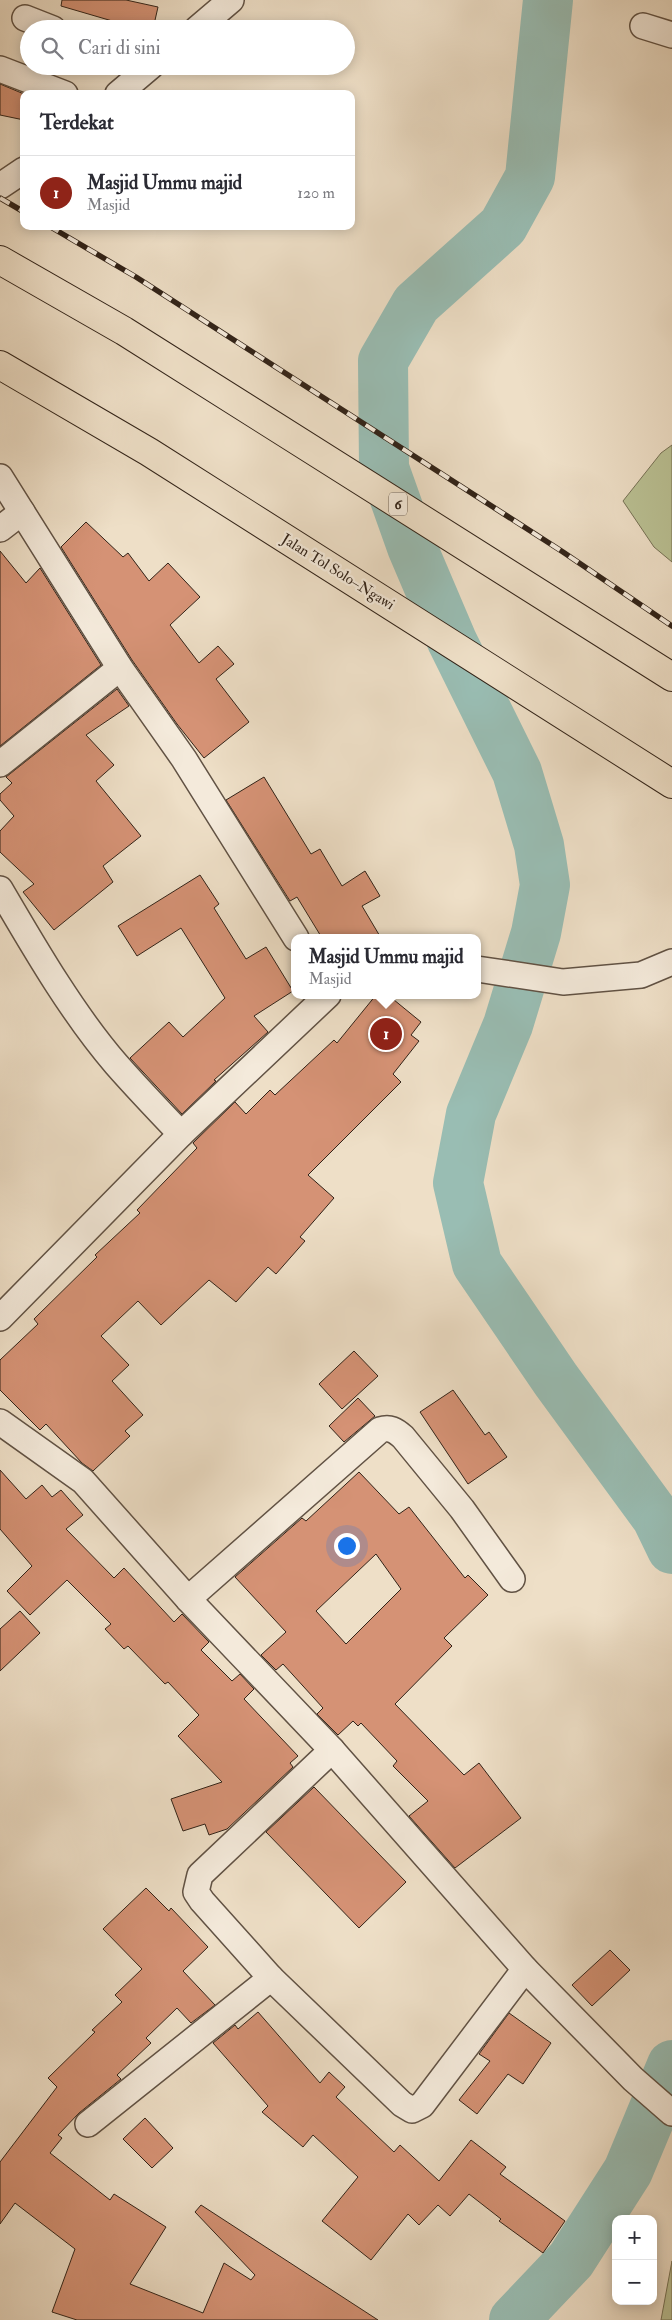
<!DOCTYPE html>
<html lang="id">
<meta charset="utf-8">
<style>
body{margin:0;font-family:"IM FELL Double Pica",serif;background:#f2f2f3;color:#2b2b33}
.controls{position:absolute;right:15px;bottom:15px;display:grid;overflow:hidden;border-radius:10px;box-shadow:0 2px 12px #0003}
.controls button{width:45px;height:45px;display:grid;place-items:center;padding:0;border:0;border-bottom:1px solid #e1e1e2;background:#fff;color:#2b2b33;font:25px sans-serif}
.you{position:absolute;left:346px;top:1545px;width:18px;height:18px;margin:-12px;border:4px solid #fff;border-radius:50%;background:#1a73e8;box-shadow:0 0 0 8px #1a73e833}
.badge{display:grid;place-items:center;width:32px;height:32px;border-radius:50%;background:#8f2418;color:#fff;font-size:16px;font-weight:700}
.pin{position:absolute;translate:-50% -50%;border:2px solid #fff;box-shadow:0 1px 5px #0006}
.popup{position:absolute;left:291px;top:934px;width:190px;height:65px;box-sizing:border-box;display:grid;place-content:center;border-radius:10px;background:#fff;filter:drop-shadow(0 1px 4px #0005);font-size:16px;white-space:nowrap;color:#7c7c81}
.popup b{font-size:19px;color:#2b2b33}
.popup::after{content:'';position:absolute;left:50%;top:100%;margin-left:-10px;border:10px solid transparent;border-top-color:#fff}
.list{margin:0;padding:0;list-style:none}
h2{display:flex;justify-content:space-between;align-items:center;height:65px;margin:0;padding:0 20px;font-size:21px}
h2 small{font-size:16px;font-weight:400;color:#7c7c81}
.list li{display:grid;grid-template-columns:32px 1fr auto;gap:15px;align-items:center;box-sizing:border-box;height:75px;padding:0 20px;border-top:1px solid #e1e1e2}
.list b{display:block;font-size:19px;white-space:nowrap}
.list p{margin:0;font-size:16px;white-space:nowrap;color:#7c7c81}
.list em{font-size:16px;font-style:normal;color:#7c7c81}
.icon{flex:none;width:28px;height:28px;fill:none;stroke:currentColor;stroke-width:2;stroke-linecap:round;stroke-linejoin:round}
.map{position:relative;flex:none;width:672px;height:2320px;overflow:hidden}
.search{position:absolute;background:#fff;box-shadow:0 2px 12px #0003;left:20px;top:20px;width:335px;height:55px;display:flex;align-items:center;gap:12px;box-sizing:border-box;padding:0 18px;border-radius:28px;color:#7c7c81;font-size:19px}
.panel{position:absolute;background:#fff;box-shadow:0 2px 12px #0003;left:20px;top:90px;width:335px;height:140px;border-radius:10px}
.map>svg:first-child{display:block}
</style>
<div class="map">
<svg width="672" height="2320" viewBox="0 0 672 2320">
<rect width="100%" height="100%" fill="#eedfc7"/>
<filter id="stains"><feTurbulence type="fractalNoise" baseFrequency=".004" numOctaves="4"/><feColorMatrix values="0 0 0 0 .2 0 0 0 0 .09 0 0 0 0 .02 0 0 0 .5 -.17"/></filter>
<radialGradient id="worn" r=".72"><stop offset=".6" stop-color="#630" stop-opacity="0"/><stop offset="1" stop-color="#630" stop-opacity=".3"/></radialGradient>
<g fill="#bac194" stroke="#767256">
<polygon points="672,445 672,562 654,547 623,501 661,453"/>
<polygon points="672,2261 672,2320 661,2320"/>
</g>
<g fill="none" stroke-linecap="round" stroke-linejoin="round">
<g stroke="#99bdb3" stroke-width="50">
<polyline points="548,0 530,177 503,226 416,304 383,361 384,468 412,547 452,641 517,772 539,845 545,885 536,933 508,1025 471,1114 458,1183 477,1264 556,1380 657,1518 672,1549"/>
<polyline points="514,2320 571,2260 628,2171 672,2065"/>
</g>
</g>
<g fill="#d59275" stroke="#322318" fill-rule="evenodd">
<polygon points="62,0 126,0 158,7 153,29 125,29 126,25 61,6"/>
<polygon points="0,84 24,94 24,120 0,115"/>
<polygon points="86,522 123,557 128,553 149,581 168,563 200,597 170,625 199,663 218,646 234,664 216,679 249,722 204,758 177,724 132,660 61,547"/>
<polygon points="0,551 26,583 40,568 101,665 0,746"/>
<polygon points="117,689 129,706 86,735 114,765 96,781 141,836 103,866 113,882 54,930 23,892 34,884 0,852 0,831 14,816 0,800 0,794 12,783 6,777"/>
<polygon points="264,777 311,854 320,849 342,886 365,871 380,896 362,906 381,938 322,938 297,897 290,901 226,800"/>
<polygon points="200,875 219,904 214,908 246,959 266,947 293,991 254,1016 268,1032 214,1080 216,1081 182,1114 130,1058 169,1022 183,1037 225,998 181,928 137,956 118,926"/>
<polygon points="376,995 388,995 421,1022 411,1035 419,1041 393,1074 401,1082 308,1175 334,1198 300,1237 305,1241 276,1274 268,1267 236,1302 209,1280 161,1325 138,1301 101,1336 129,1365 112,1381 143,1415 125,1431 130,1436 93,1471 82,1463 46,1424 40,1430 0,1390 0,1360 38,1324 34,1319 97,1257 95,1255 140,1213 137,1210 197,1148 193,1143 235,1102 246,1114 270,1090 275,1095 334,1040 337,1043"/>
<polygon points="354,1351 378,1376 342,1409 319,1384"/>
<polygon points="453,1390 485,1435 489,1432 507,1457 468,1484 420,1412"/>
<polygon points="358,1398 375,1416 344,1442 329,1426"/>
<polygon points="0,1470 26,1499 42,1485 52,1497 61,1490 83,1515 66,1529 114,1578 124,1568 174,1622 182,1614 209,1642 201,1650 232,1681 240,1674 254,1689 244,1699 298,1756 290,1763 293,1767 227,1829 209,1835 205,1824 183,1831 171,1799 222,1782 178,1736 199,1715 168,1682 165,1684 128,1646 124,1649 105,1629 111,1624 67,1580 30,1615 7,1591 32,1566 0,1529"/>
<path d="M359 1472 399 1514 409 1507 465 1578 468 1575 488 1595 444 1638 452 1646 395 1704 464 1775 479 1763 521 1818 455 1868 409 1816 428 1801 393 1766 397 1761 361 1723 358 1726 353 1721 338 1735 317 1714 323 1708 283 1664 276 1670 261 1655 286 1632 235 1577 302 1518 306 1521ZM376 1554 401 1589 346 1644 316 1611Z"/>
<polygon points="20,1611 40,1633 0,1671 0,1629"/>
<polygon points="314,1787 406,1882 359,1928 266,1832"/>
<polygon points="146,1888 169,1911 171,1908 208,1947 183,1971 215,2005 191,2023 177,2008 146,2038 151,2043 117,2075 121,2079 79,2113 58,2135 62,2138 50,2153 110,2200 114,2194 166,2227 130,2284 203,2313 224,2263 251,2280 255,2275 195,2212 201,2205 378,2320 77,2320 52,2312 75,2249 15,2203 0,2224 0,2162 57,2087 48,2078 95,2032 92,2030 122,2002 115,1995 142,1969 103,1929"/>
<polygon points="610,1950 630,1970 592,2006 572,1985"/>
<polygon points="258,2012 320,2083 329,2072 345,2087 336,2097 394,2152 400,2145 439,2181 471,2140 506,2167 500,2174 565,2221 543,2253 499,2221 501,2219 469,2194 450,2216 438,2205 419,2225 408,2214 371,2260 322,2221 358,2177 313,2135 303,2147 262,2112 268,2106 213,2043 235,2025 238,2029"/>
<polygon points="509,2013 551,2043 523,2084 508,2074 477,2114 459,2100 490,2061 479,2054"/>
<polygon points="145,2118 173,2148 152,2168 123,2139"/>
</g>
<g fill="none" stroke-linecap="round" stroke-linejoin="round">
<defs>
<g id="minor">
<polyline points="25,18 53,29"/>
<polyline points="643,26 672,35"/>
<polyline points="197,29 231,0"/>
<polyline points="0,69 65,94"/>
<polyline points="118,94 151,66"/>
<polyline points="0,186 24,170"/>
<polyline points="0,477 120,668 184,759 296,938"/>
<polyline points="0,529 22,512"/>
<polyline points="0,764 120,668"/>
<path d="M0 889C34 947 72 1013 116 1064 137 1088 159 1111 181 1134"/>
<polyline points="477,969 563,982 641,975 672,962"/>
<polyline points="0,1318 181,1134 328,995"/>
<polyline points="0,1422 83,1481 188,1599 332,1750 525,1969 633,2079 672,2113"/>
<path d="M188 1599 380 1430C390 1427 395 1430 403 1437L462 1509 512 1579"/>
<polyline points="332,1750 200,1875 196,1892 202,1901 271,1978 402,2104 412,2110 422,2105 525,1969"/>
<polyline points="88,2124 271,1978"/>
</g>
<g id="motorway">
<polyline points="0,260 124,331 672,677"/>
<polyline points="0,365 149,452 672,784"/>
</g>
</defs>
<use href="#minor" stroke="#615244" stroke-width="28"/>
<use href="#motorway" stroke="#322318" stroke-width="30"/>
<use href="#minor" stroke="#f4eadb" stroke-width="25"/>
<use href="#motorway" stroke="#eedfc7" stroke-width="28"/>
<defs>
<g id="rail">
<polyline points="0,198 24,212"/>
<polyline points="49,226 136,277 563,552 672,626"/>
</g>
</defs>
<use href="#rail" stroke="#322318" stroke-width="5.5"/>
<use href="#rail" stroke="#f4eadb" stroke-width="4" stroke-dasharray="11" stroke-linecap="butt"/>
</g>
<g text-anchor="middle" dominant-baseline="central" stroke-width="4.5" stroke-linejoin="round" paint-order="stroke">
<rect fill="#f4eadb" stroke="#6c5f52" stroke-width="1" x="389" y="492.5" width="18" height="23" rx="4"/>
<g font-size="14" font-weight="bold" fill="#322318">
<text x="398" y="504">6</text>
</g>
<g font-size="15" fill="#322318" stroke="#f4eadb">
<text transform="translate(338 572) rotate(32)">Jalan Tol Solo–Ngawi</text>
</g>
</g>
<rect width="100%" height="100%" filter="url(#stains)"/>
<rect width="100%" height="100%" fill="url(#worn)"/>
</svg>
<div class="controls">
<button>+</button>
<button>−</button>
</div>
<div class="you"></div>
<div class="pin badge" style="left:386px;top:1034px">1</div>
<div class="popup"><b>Masjid Ummu majid</b>Masjid</div>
<div class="search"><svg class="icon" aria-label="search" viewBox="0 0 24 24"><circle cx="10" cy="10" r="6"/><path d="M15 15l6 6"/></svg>Cari di sini</div>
<section class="panel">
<h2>Terdekat<small></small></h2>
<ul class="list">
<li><span class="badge">1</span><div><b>Masjid Ummu majid</b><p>Masjid</p></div><em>120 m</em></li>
</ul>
</section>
</div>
